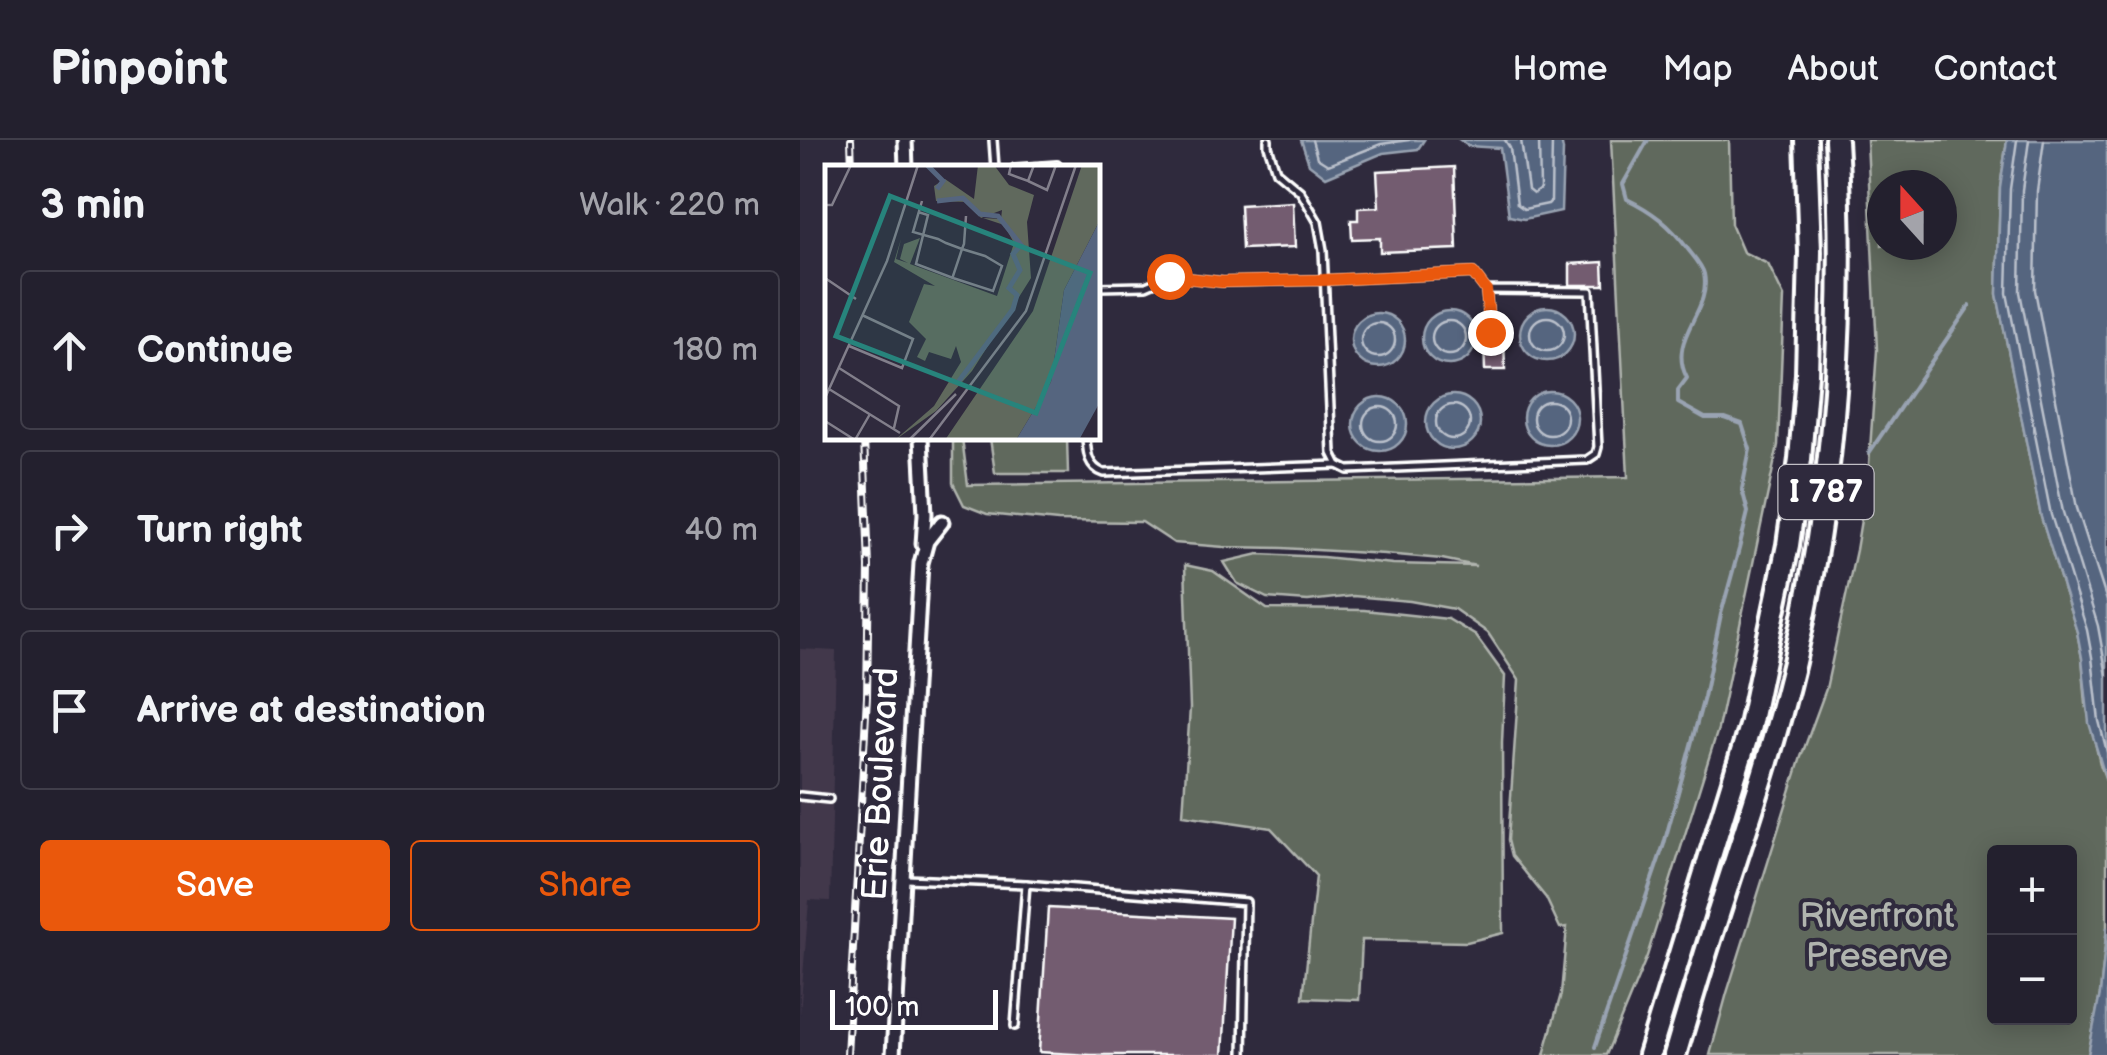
<!DOCTYPE html>
<meta charset="utf-8">
<style>
body{margin:0;font-family:"Balsamiq Sans",sans-serif;background:#2f2d3a;color:#f1f3f6}
.controls{position:absolute;right:30px;bottom:30px;display:grid;overflow:hidden;border-radius:10px;box-shadow:0 5px 25px #0003}
.controls button{width:90px;height:90px;display:grid;place-items:center;padding:0;border:0;border-bottom:2px solid #403e4a;background:#23202e;color:#f1f3f6;font:50px sans-serif}
.compass{position:absolute;left:1067px;top:30px;width:90px;height:90px;border-radius:50%;background:#23202e;box-shadow:0 5px 25px #0003;rotate:339deg}
.scale{position:absolute;left:30px;bottom:25px;width:168px;box-sizing:border-box;padding-left:10px;border:5px solid #fff;border-top:0;font-size:28px;line-height:35px;white-space:nowrap;color:#fff;-webkit-text-stroke:8px #2f2a3d;paint-order:stroke}
.stop{position:absolute;width:30px;height:30px;margin:-22px;border:8px solid #ea580c;border-radius:50%;background:#fff}
.stop.end{background:#ea580c;border-color:#fff;box-shadow:0 2px 10px #0008}
.list{margin:0;padding:0;list-style:none}
h2{display:flex;justify-content:space-between;align-items:center;height:130px;margin:0;padding:0 40px;font-size:42px}
h2 small{font-size:32px;font-weight:400;color:#a3a3aa}
.list li{display:grid;grid-template-columns:65px 1fr auto;gap:30px;align-items:center;box-sizing:border-box;height:160px;margin:0 20px 20px;padding:0 20px;border:2px solid #403e4a;border-radius:10px}
.list b{display:block;font-size:38px;white-space:nowrap}
.list em{font-size:32px;font-style:normal;color:#a3a3aa}
.actions{display:flex;gap:20px;padding:30px 40px}
.actions a{flex:1;padding:22px 0;border:2px solid #ea580c;border-radius:10px;text-align:center;font-size:35px;color:#ea580c}
.actions .main{background:#ea580c;color:#fff}
.icon{flex:none;width:55px;height:55px;fill:none;stroke:currentColor;stroke-width:2;stroke-linecap:round;stroke-linejoin:round}
.map{position:relative;flex:none;width:1307px;height:915px;overflow:hidden}
header{display:flex;align-items:center;gap:60px;box-sizing:border-box;height:140px;padding:0 50px;background:#23202e;border-bottom:2px solid #403e4a}
header strong{font-size:48px}
nav{display:flex;gap:55px;margin-inline-start:auto;font-size:35px}
main{display:flex}
aside{flex:1;background:#23202e}
.map>svg:first-child{display:block}
</style>
<header>
<strong>Pinpoint</strong>
<nav><a>Home</a><a>Map</a><a>About</a><a>Contact</a></nav>
</header>
<main>
<aside>
<h2>3 min<small>Walk · 220 m</small></h2>
<ul class="list">
<li><svg class="icon" aria-label="ahead" viewBox="0 0 24 24"><path d="M12 20V5M6 11l6-6 6 6"/></svg><div><b>Continue</b></div><em>180 m</em></li>
<li><svg class="icon" aria-label="right" viewBox="0 0 24 24"><path d="M7 20v-9h11M14 6l5 5-5 5"/></svg><div><b>Turn right</b></div><em>40 m</em></li>
<li><svg class="icon" aria-label="arrive" viewBox="0 0 24 24"><path d="M6 21V4h12l-3 4 3 4H6"/></svg><div><b>Arrive at destination</b></div></li>
</ul>
<div class="actions"><a class="main">Save</a><a>Share</a></div>
</aside>
<div class="map">
<svg width="1307" height="915" viewBox="0 0 1307 915">
<rect width="100%" height="100%" fill="#2f2a3d"/>
<filter id="ink" filterUnits="userSpaceOnUse"><feTurbulence type="fractalNoise" baseFrequency=".01" numOctaves="2"/><feDisplacementMap in="SourceGraphic" scale="20" xChannelSelector="R" yChannelSelector="G"/><feConvolveMatrix kernelMatrix="1 2 1 2 8 2 1 2 1" color-interpolation-filters="sRGB"/></filter>
<g filter="url(#ink)">
<polygon fill="#43394c" points="0,509 36,511 30,761 9,760 0,874"/>
<g fill="#60695d" stroke="#b0b4ae" stroke-width="2.5" fill-rule="evenodd">
<polygon points="811,0 929,0 931,84 943,112 968,124 984,157 978,305 918,589 847,816 806,915 744,915 761,854 767,787 760,788 746,758 712,716 708,700 719,540 688,493 654,469 610,461 553,456 508,461 467,458 437,443 424,422 459,414 523,417 593,424 676,426 642,419 585,414 482,408 424,407 374,403 342,382 258,381 187,374 164,365 153,343 153,298 162,298 168,345 828,337"/>
<path d="M1067 0H1207L1200 48 1197 154 1241 377 1277 492 1282 518 1286 564 1300 624 1307 643V787L1300 854 1288 915H910L927 853 1001 617 1026 549 1056 410 1068 338 1077 210ZM1082 45H1142V105H1082ZM1194 712H1270V878H1194Z"/>
<polygon points="190,298 267,298 268,333 195,333"/>
<polygon points="385,425 413,431 467,469 564,470 648,479 676,496 705,536 702,603 703,793 667,802 562,800 559,860 503,858 516,736 471,688 383,675 390,568"/>
</g>
<g fill="#55657f" stroke="#99a3b2" stroke-width="2.5">
<polygon points="501,0 624,0 618,9 583,13 526,37 509,24"/>
<polygon points="660,0 761,0 763,10 761,71 724,79 709,76 700,8 668,6"/>
<polygon points="1207,0 1307,0 1307,643 1289,583 1282,518 1277,492 1241,377 1197,154 1200,48"/>
<circle cx="747" cy="194" r="27"/>
<circle cx="649" cy="198" r="27"/>
<circle cx="578" cy="200" r="27"/>
<circle cx="750" cy="278" r="27"/>
<circle cx="653" cy="282" r="27"/>
<circle cx="580" cy="284" r="27"/>
<polygon points="1307,787 1307,915 1288,915 1300,854"/>
</g>
<g fill="none" stroke-linecap="round" stroke-linejoin="round">
<g stroke="#bbc1cc" stroke-width="2.5">
<polyline points="512,0 517,18 528,25 581,4 609,0"/>
<polyline points="705,0 710,8 717,64 724,69 748,64 751,61 752,0"/>
<polyline points="721,0 728,50 733,54 740,49 739,0"/>
<polyline points="1217,0 1210,49 1207,153 1251,375 1287,490 1292,517 1299,581 1307,612"/>
<polyline points="1229,0 1222,50 1220,152 1263,372 1298,486 1307,536"/>
<polyline points="1244,0 1237,51 1235,150 1277,368 1307,461"/>
<circle cx="747" cy="194" r="17"/>
<circle cx="649" cy="198" r="17"/>
<circle cx="578" cy="200" r="17"/>
<circle cx="750" cy="278" r="17"/>
<circle cx="653" cy="282" r="17"/>
<circle cx="580" cy="284" r="17"/>
</g>
<g stroke="#99a3b2" stroke-width="4">
<polyline points="1069,313 1170,165"/>
<path d="M795 907 864 704 904 557 921 474 939 409 948 372 942 349 950 309 942 284 925 278H905L878 263V250L887 238C866 198 912 172 904 134 902 125 892 115 887 108 870 85 852 71 827 59L823 44 848 0"/>
</g>
</g>
<g fill="#735c70" stroke="#fff" stroke-width="2.5">
<polygon points="654,27 657,109 580,112 580,98 552,99 551,80 558,80 558,68 579,67 577,31"/>
<polygon points="493,62 495,107 442,109 440,65"/>
<polygon points="803,122 804,145 770,145 770,124"/>
<polygon points="704,199 705,230 685,230 684,200"/>
<polygon points="248,768 431,778 423,915 291,915 239,912"/>
</g>
<g fill="none" stroke-linecap="round" stroke-linejoin="round">
<defs>
<g id="service">
<polyline points="193,0 195,28"/>
<polyline points="215,28 257,25 257,28"/>
<polyline points="298,147 346,146 369,136 423,142 523,140 673,133 686,150 790,151 798,307 796,314 787,320 548,330 538,325 532,313 523,110 518,82 500,51 476,31 468,6 468,0"/>
<polyline points="686,150 690,192"/>
<path d="M286 298C287 314 288 327 304 333L538 325"/>
<polyline points="0,656 29,659"/>
<polyline points="106,739 226,744 446,762 443,915"/>
<polyline points="215,886 226,744"/>
</g>
<g id="minor">
<polyline points="105,0 106,28"/>
<polyline points="121,298 125,374 123,404"/>
<polyline points="93,915 121,423 127,401 142,382"/>
</g>
<g id="motorway">
<polyline points="849,915 950,586 988,405 1000,319 1007,234 1010,112 1006,0"/>
<path d="M875 915C888 871 901 827 915 784 943 697 973 611 994 522 1034 350 1047 176 1036 0"/>
</g>
</defs>
<use href="#service" stroke="#fff" stroke-width="12"/>
<use href="#minor" stroke="#fff" stroke-width="19"/>
<use href="#motorway" stroke="#fff" stroke-width="28"/>
<use href="#service" stroke="#2f2a3d" stroke-width="5"/>
<use href="#minor" stroke="#2f2a3d" stroke-width="11"/>
<use href="#motorway" stroke="#2f2a3d" stroke-width="20"/>
<defs>
<g id="rail">
<polyline points="51,0 52,28"/>
<polyline points="47,915 67,556 69,427 64,298"/>
</g>
</defs>
<use href="#rail" stroke="#fff" stroke-width="8"/>
<use href="#rail" stroke="#2f2a3d" stroke-width="4" stroke-dasharray="11" stroke-linecap="butt"/>
</g>
</g>
<g fill="none" stroke-linecap="round" stroke-linejoin="round" filter="url(#ink)">
<polyline stroke="#ea580c" stroke-width="12" points="369,136 422,142 523,140 673,133 686,150 690,192"/>
</g>
<g text-anchor="middle" dominant-baseline="central" stroke-width="8" stroke-linejoin="round" paint-order="stroke">
<rect fill="#2f2a3d" stroke="#c1bfc5" stroke-width="2.5" x="978.5" y="325" width="95" height="54" rx="8"/>
<g font-size="32" font-weight="bold" fill="#fff">
<text x="1026" y="352">I 787</text>
</g>
<g font-size="35" fill="#fff" stroke="#2f2a3d">
<text transform="translate(81 644) rotate(-87)">Erie Boulevard</text>
</g>
<g font-size="35" fill="#b0b4ae" stroke="#2f2a3d">
<text x="1077" y="776">Riverfront<tspan x="1077" dy="40">Preserve</tspan></text>
</g>
</g>
<g transform="translate(25 25)">
<rect width="275" height="275" fill="#2f2a3d"/>
<path d="M153 0H169L184 20 209 30 202 57 206 113 147 206 111 246 70 275 109 241 136 197 131 181 126 194 104 187 100 196 92 192 101 174 84 157 99 119 110 121 69 97 76 74 71 94 83 98 75 94 79 79 95 73 85 99 172 131 189 78 179 60 158 53 176 54 177 45 156 53 144 37 111 36 109 21 120 14 149 34ZM257 0H275V55L239 125 226 217 191 275H120L208 146Z" fill="#60695d"/>
<path d="M275 55V237L254 275H191L226 217 239 125Z" fill="#55657f"/>
<path fill="none" stroke="#55657f" stroke-width="5" d="M102 0 118 16 112 24M112 36 138 33 155 49 173 51 196 80 188 89 195 105 184 123 192 130 188 144 133 217"/>
<path fill="none" stroke="#827f8b" stroke-width="2.5" d="M186 0 184 9 203 16 209 0M203 16 222 25 231 0M97 36 88 67 113 74 121 78 137 84 160 91 177 101 168 126 128 113V111L137 84 139 79 141 51M0 40H7L26 0M93 47 103 50 91 99 128 113M0 113 31 134M24 181 77 203 88 174 37 150M14 203 74 241 69 263M4 224 75 268M0 233 62 96 93 0M0 256 30 275M30 275 45 249M84 275 131 229M104 275 201 146 251 0"/>
<path fill="#27847c" fill-opacity="0.15" stroke="#27847c" stroke-width="5" d="M65 31 265 108 211 248 11 171Z"/>
<rect width="275" height="275" fill="none" stroke="#fff" stroke-width="5"/>
</g>
</svg>
<div class="controls">
<button>+</button>
<button>−</button>
</div>
<svg class="compass" viewBox="-18 -18 36 36"><path d="M0-13l5 13h-10z" fill="#e53935"/><path d="M0 13l5-13h-10z" fill="#a3a3aa"/></svg>
<div class="scale">100 m</div>
<div class="stop" style="left:369px;top:136px"></div>
<div class="stop end" style="left:690px;top:192px"></div>
</div>
</main>
